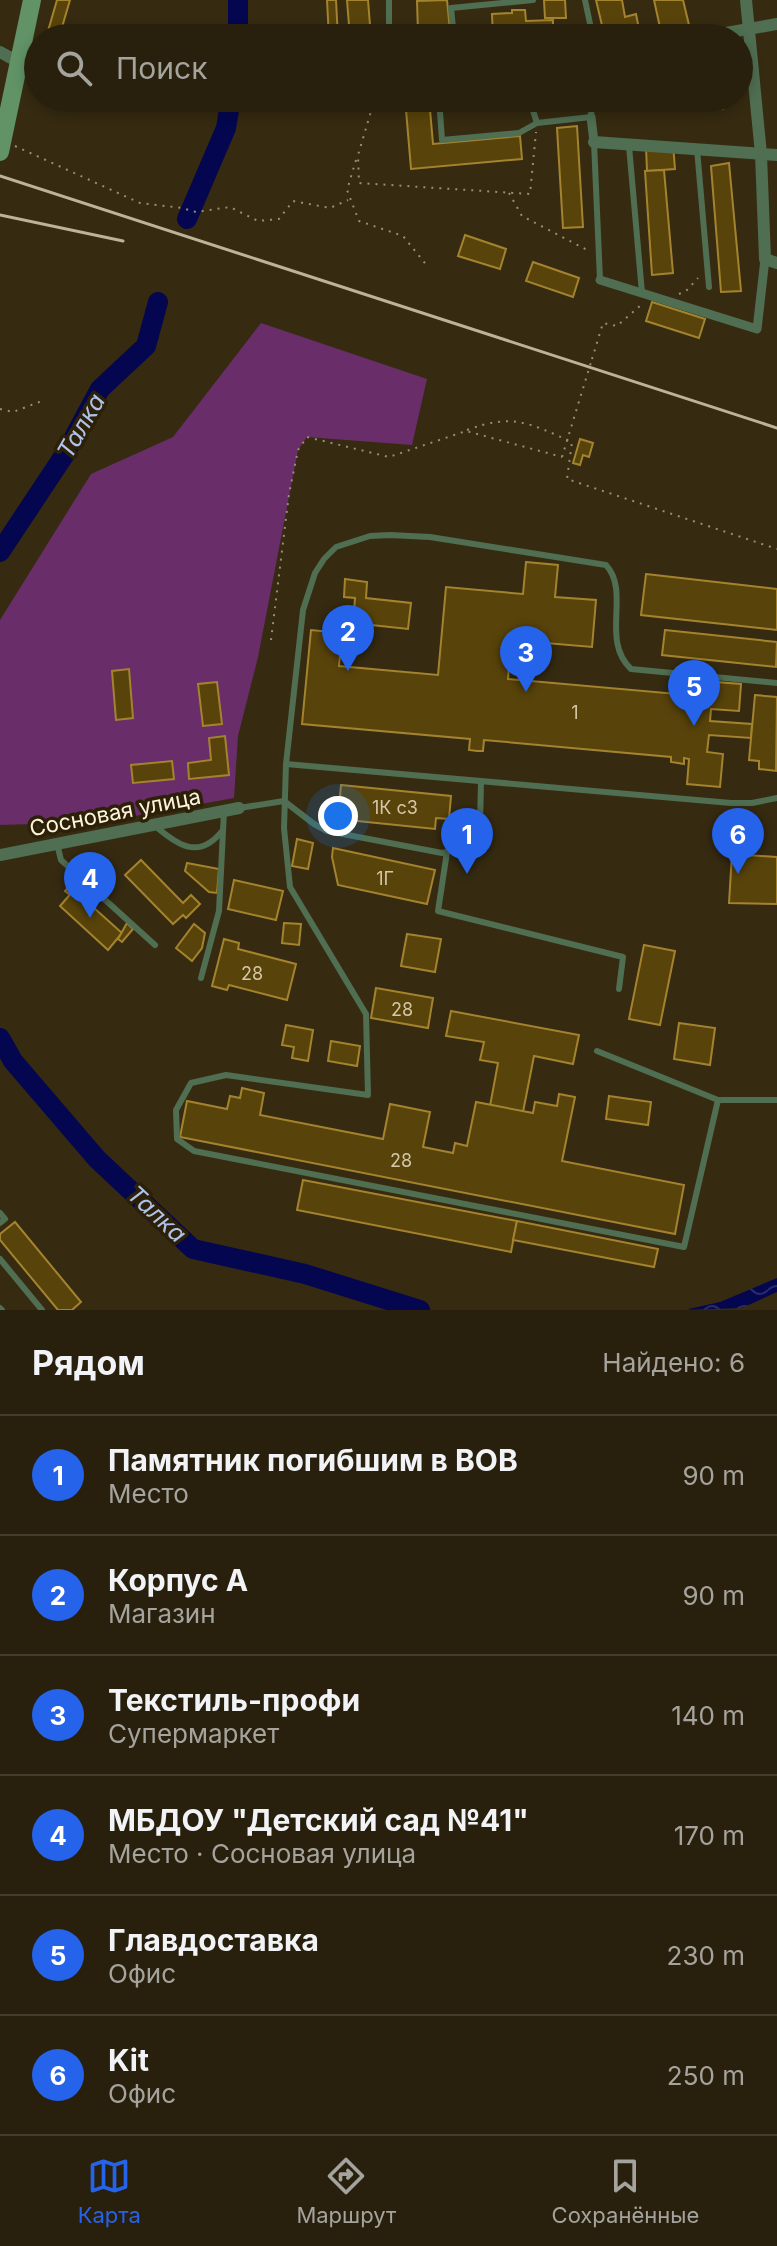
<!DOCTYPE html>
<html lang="ru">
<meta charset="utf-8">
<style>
body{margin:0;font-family:Inter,sans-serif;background:#302816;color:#f1f3f6}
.you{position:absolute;left:338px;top:816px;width:28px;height:28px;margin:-20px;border:6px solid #fff;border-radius:50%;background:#1a73e8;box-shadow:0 0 0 12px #1a73e833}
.badge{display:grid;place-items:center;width:52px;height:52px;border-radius:50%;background:#2563eb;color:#fff;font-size:26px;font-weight:700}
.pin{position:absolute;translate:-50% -66px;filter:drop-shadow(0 2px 4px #0008)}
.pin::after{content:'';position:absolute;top:42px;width:28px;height:24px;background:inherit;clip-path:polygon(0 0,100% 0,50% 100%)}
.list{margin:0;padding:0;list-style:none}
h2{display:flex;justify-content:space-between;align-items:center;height:104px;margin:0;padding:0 32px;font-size:34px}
h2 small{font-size:26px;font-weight:400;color:#a5a39d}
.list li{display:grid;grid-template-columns:52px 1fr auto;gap:24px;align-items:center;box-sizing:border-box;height:120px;padding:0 32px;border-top:2px solid #443e2e}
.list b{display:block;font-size:30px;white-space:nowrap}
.list p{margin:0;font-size:26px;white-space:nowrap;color:#a5a39d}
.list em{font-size:26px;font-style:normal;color:#a5a39d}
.icon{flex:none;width:44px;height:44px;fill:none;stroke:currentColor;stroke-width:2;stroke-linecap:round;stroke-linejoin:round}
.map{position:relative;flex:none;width:777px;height:1310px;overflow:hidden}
.search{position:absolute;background:#28200d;box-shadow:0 4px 12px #0003;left:24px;right:24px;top:24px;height:88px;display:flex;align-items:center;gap:20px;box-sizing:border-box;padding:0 28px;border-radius:44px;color:#a5a39d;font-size:30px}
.sheet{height:824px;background:#28200d}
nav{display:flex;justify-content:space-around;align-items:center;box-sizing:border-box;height:112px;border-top:2px solid #443e2e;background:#28200d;font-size:22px;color:#a5a39d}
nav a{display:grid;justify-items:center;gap:4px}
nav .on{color:#2563eb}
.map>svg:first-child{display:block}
</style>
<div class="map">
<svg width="777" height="1310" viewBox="0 0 777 1310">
<defs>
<pattern id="water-waves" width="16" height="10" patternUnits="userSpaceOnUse" patternTransform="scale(2)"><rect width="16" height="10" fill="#040650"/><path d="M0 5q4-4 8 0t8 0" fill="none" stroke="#2a2b69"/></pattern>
</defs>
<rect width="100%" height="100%" fill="#362b11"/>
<polygon fill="#692d6a" points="261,323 427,379 412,445 307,437 298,450 258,657 238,736 234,798 102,822 0,825 0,620 91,474 173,437"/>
<polygon fill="url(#water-waves)" points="777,1278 777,1292 742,1308 684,1310 720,1302"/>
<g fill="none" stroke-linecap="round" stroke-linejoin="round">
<g stroke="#040650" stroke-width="20">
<polyline points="238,38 238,0"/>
<polyline points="187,219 226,128 231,98"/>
<polyline points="0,552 65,454 100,389 146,346 158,302"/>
<polyline points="0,1038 13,1061 97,1159 193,1249 305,1274 420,1310"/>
</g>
</g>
<g fill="#58430a" stroke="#a4832f" stroke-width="2">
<polygon points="57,0 70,0 60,34 72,38 46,38"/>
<polygon points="327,0 336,0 338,38 329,38"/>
<polygon points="347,0 368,0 371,38 350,38"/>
<polygon points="447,0 450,31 418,33 417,1"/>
<polygon points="544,0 565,0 566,18 545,18"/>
<polygon points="596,0 622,0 625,17 636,14 640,34 605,38"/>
<polygon points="654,0 683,0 689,25 661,32"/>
<polygon points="512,10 525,10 526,21 553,20 553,38 525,38 525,35 493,38 492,14 512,13"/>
<polygon points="405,98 429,98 433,144 520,136 522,159 411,169"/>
<polygon points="540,98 564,98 564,101 540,102"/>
<polygon points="678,98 722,98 723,109 678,111"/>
<polygon points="577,126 583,227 563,228 557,128"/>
<polygon points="673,144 675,169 647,171 646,147"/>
<polygon points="729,163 741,291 721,292 711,166"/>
<polygon points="664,170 673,273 652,275 645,171"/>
<polygon points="465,235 506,249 500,269 458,256"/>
<polygon points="533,262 579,278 573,297 526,281"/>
<polygon points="652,302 705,319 699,338 646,321"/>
<polygon points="580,439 593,443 589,457 583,455 580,465 573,463"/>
<polygon points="526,562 558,565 555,597 596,600 592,647 511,640 508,679 688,695 690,680 741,684 739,711 711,709 710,721 752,724 751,738 709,735 707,752 723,754 720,787 687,784 689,759 684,758 684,764 678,763 671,762 671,757 484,740 483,751 477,751 469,750 470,739 302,724 311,630 342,633 339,666 438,675 446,587 523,594"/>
<polygon points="646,574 777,589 777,630 641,615"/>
<polygon points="345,579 367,582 366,598 411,603 408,629 353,623 355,598 344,597"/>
<polygon points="665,630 777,642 776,667 662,655"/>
<polygon points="129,669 133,718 116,720 112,671"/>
<polygon points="217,682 222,724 203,726 198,684"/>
<polygon points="755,695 777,697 776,771 759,769 759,761 749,760"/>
<polygon points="225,736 229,775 189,779 188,763 211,760 209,738"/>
<polygon points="172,761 174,779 133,783 131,765"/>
<polygon points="341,785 451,796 449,819 436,818 435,829 338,819"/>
<polygon points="297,839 313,843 308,869 292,866"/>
<polygon points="333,848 435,870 427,904 338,885 332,857"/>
<polygon points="732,854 777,857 777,904 729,903"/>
<polygon points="141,860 183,903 191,895 200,904 186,918 183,915 173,924 125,875"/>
<polygon points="187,863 219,869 217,893 209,892 185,871"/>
<polygon points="76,878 83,884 70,895 65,891"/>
<polygon points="234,880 283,891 276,920 228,909"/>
<polygon points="74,890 122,933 108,950 60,906"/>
<polygon points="127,923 133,929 122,942 118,939"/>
<polygon points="284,923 301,924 299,945 282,943"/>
<polygon points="194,924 205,933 202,948 192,961 176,948"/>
<polygon points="407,934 441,939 435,972 401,966"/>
<polygon points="224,939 239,943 238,949 296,964 287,1000 229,985 227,990 212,986"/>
<polygon points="644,945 675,951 660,1025 629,1019"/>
<polygon points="376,988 433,998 428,1028 371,1018"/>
<polygon points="451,1011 579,1035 573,1064 534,1056 523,1112 490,1106 498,1063 480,1060 484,1042 446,1036"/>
<polygon points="679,1023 715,1028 710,1065 674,1059"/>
<polygon points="286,1025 313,1030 308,1061 292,1058 294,1047 282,1045"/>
<polygon points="331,1041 360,1046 357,1066 328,1061"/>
<polygon points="242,1088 264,1093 260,1115 383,1139 390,1104 430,1112 423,1147 453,1153 455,1143 467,1146 476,1102 533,1113 535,1102 557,1106 559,1094 575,1097 562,1161 684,1185 675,1234 180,1137 187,1101 227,1109 230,1096 240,1098"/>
<polygon points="609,1096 651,1102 648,1125 606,1119"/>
<polygon points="303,1180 517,1221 511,1252 297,1210"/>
<polygon points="517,1221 658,1249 654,1267 513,1240"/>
<polygon points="15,1222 81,1302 72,1310 58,1310 0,1240 0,1234"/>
</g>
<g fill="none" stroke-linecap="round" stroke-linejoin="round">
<g stroke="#998e76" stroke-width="2" stroke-dasharray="2 6" stroke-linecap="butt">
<polyline points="375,98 358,155 359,183 530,194 536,132"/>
<polyline points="15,146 140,203 182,208 196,212 230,207 258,221 279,219 293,201 330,208 348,200"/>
<polyline points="356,160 347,190 359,221 403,236 428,267"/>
<polyline points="509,193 522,216 589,251"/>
<polyline points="679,294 687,290 698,278"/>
<polyline points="592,359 603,323 617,326 641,305"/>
<polyline points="0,409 13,412 42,401"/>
<path d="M467 430C513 413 529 423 572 442L567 479 777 549"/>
<polyline points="271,640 289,494 298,450 307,437 389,457 466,431 562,457"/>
</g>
<g stroke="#4f6e52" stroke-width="6">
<polyline points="389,0 389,38"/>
<polyline points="585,0 593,38"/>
<polyline points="454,38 451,8 533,0"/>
<polyline points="439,98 442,140 519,133 537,123 591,117 592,98"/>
<polyline points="529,98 537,123"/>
<polyline points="594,142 600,280"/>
<polyline points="629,146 642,293"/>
<polyline points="697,149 709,287"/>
<polyline points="286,764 731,803 752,803 777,798"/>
<path d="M239 808 284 801 314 824 327 831 442 853C459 850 473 841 480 825L481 782"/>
<path d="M154 825C177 845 199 861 223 830"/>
<polyline points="57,844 61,860 155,945"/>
<polyline points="447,852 438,911 623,957 619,989"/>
<polyline points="201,978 219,911 224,811"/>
<polyline points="597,1051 718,1100 777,1100"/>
<path d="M718 1100 684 1247 194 1151 177 1139 176 1110 191 1083 226 1075 368 1095 366 1014 290 887 284 828 286 764 303 610 315 573 324 559 336 547 370 536 390 535 430 537 606 565C631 592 600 640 631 669L777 683"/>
<polyline points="0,1213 5,1219 0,1223"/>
<polyline points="0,1259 42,1310"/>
<polyline points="0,1308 2,1310"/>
</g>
<g stroke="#4f6e52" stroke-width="9">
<polyline points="591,117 594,142"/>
<polyline points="600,280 757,329 765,259"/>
</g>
<g stroke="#4f6e52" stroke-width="12">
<polyline points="746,0 761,154 765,259 777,263"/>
<polyline points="697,38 777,24"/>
<polyline points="0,52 11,58"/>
<polyline points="20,60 38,66"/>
<polyline points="594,142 777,155"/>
<polyline points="0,855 239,808"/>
</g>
<polyline stroke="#619366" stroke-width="18" points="0,152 32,0"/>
<g stroke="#bdb29a" stroke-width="3">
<polyline points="0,176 777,428"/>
<polyline points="0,215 123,241"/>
</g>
<polyline stroke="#998e76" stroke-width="2" stroke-dasharray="2 6" stroke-linecap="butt" points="562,457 592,359"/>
</g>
<g text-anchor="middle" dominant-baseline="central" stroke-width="7" stroke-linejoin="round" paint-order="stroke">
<g font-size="18" fill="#d4c7a8">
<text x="575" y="712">1</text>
<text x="395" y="807">1К с3</text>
<text x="385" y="878">1Г</text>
<text x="252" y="973">28</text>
<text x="402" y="1009">28</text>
<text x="401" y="1160">28</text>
</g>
<g font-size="22" fill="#fef3dc" stroke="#2c2107">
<text transform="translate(115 812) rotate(-11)">Сосновая улица</text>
</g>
<g font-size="24" font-style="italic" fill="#b0c2eb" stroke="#2c2107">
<text transform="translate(81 426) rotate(-60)">Талка</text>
<text transform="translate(157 1214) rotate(43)">Талка</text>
</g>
</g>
</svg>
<div class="you"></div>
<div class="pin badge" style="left:467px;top:874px">1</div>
<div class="pin badge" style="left:348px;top:671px">2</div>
<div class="pin badge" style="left:526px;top:692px">3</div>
<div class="pin badge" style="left:90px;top:918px">4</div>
<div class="pin badge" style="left:694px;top:726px">5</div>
<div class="pin badge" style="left:738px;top:874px">6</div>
<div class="search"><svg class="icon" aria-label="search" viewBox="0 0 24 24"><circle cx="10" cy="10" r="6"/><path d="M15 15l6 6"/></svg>Поиск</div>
</div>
<section class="sheet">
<h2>Рядом<small>Найдено: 6</small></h2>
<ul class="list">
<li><span class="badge">1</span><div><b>Памятник погибшим в ВОВ</b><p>Место</p></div><em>90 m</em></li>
<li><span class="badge">2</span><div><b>Корпус А</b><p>Магазин</p></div><em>90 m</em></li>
<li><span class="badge">3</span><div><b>Текстиль-профи</b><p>Супермаркет</p></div><em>140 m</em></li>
<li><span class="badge">4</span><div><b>МБДОУ &quot;Детский сад №41&quot;</b><p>Место · Сосновая улица</p></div><em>170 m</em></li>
<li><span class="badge">5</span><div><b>Главдоставка</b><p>Офис</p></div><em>230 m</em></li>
<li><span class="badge">6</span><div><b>Kit</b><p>Офис</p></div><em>250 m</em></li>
</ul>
</section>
<nav>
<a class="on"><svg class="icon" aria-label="map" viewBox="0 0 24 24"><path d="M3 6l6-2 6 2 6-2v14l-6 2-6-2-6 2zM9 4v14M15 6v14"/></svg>Карта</a>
<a><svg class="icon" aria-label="directions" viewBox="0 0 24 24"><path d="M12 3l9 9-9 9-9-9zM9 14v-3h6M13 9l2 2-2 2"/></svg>Маршрут</a>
<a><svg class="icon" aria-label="saved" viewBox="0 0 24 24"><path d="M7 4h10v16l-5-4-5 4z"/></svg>Сохранённые</a>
</nav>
